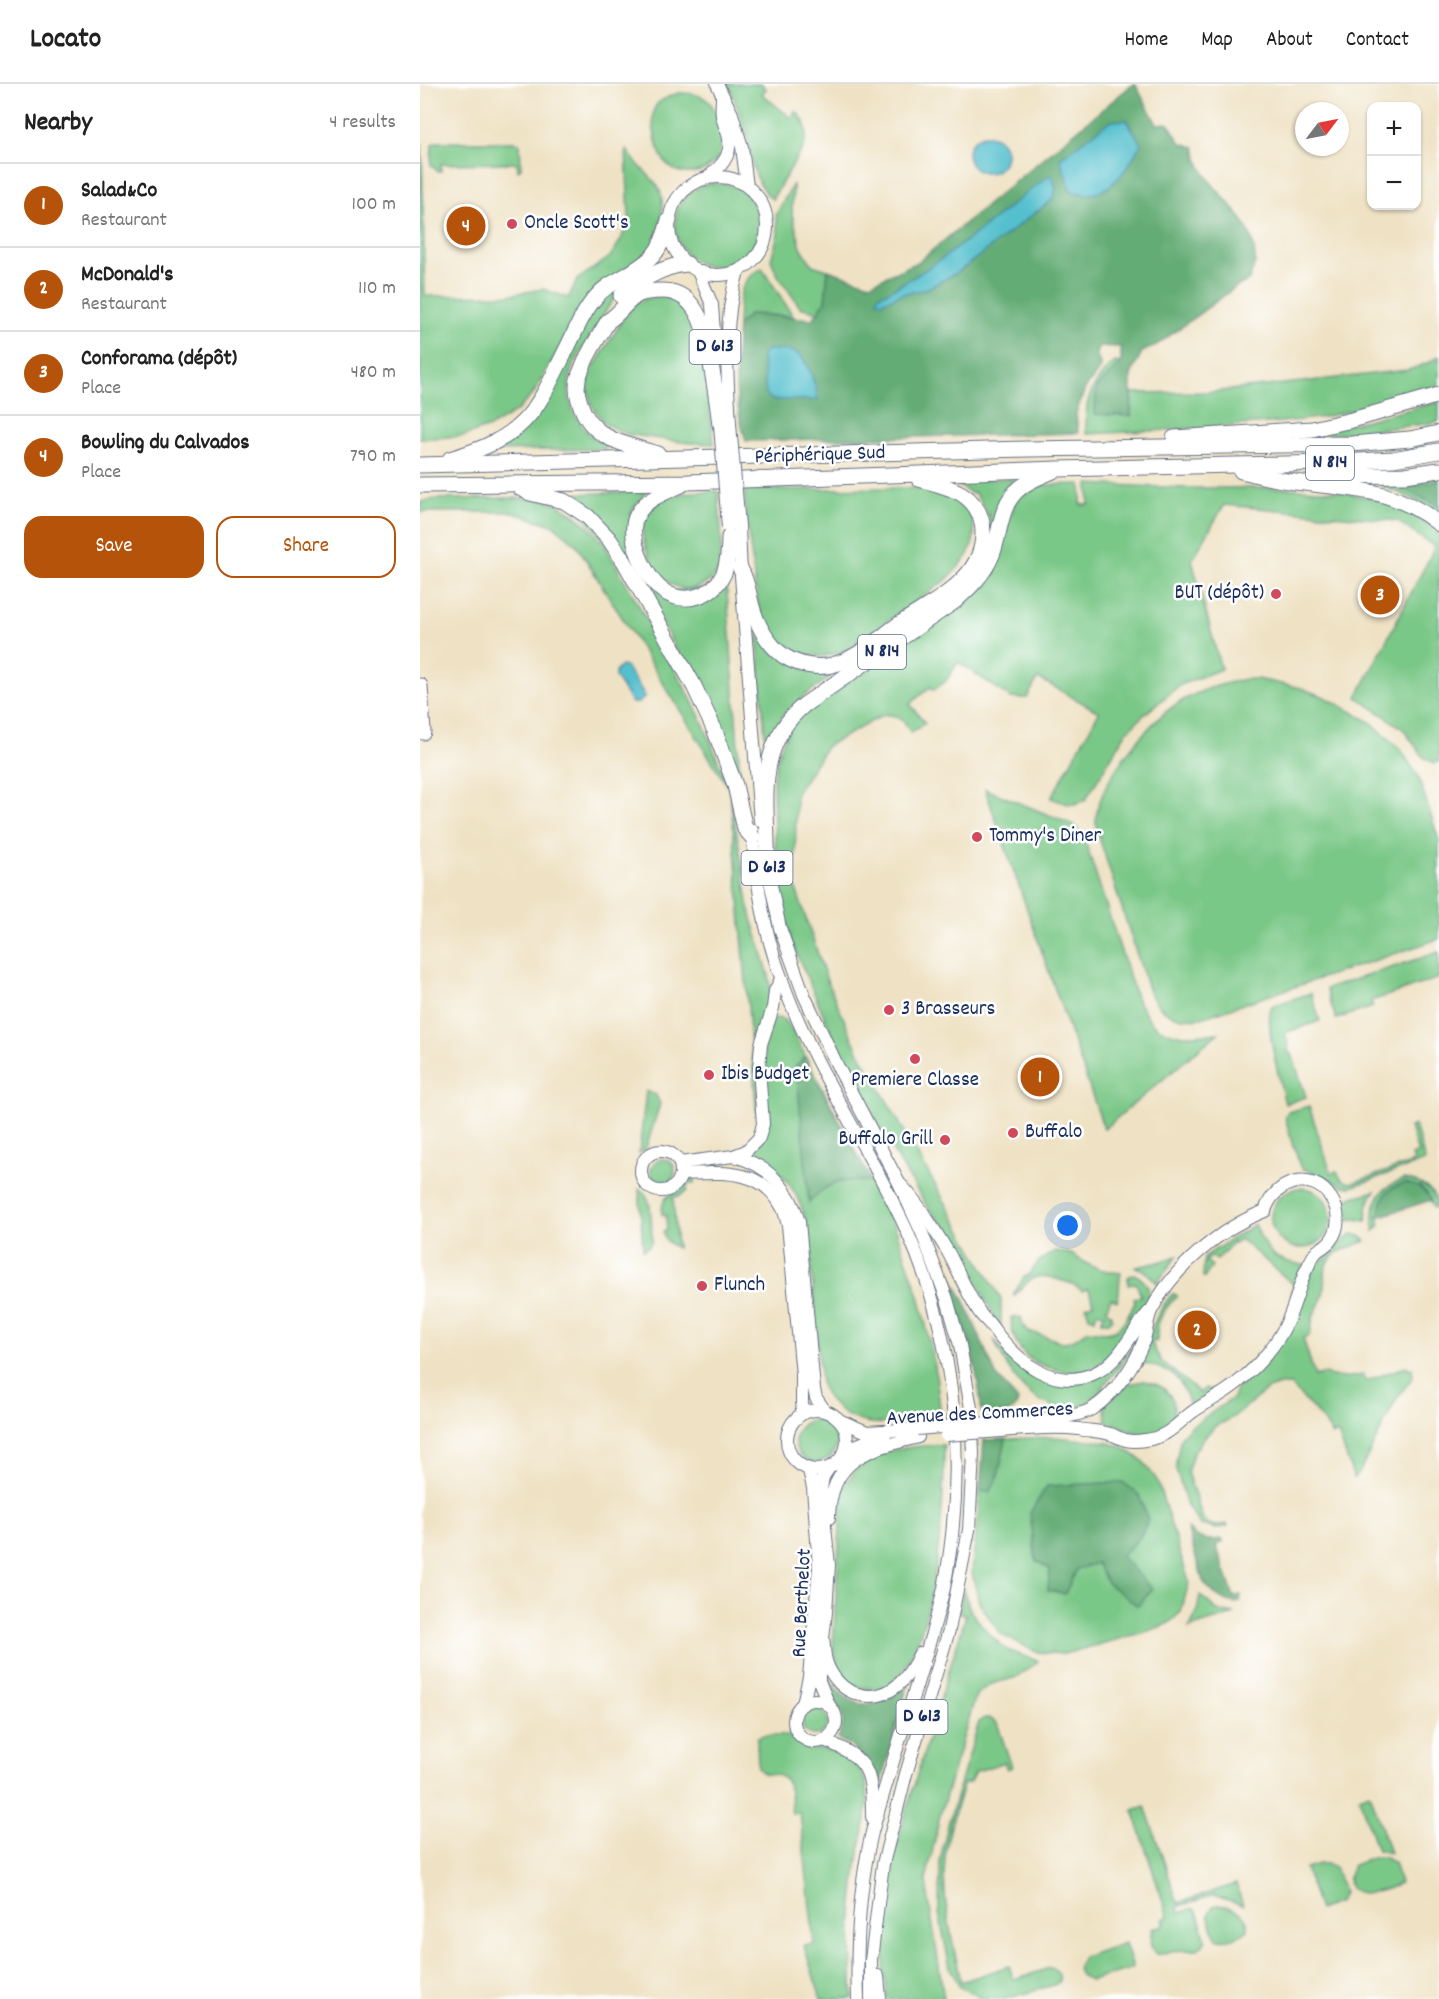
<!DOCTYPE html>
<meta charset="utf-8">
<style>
body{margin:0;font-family:Dekko,sans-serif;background:#f2f2f2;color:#222}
.controls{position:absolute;right:18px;top:18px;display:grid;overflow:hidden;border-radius:12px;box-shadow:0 2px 4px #0004}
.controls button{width:54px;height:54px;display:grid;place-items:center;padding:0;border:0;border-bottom:2px solid #e0e0e0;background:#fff;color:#222;font:30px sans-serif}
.compass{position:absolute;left:875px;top:18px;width:54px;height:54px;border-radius:50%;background:#fff;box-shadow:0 2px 4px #0004;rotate:58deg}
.you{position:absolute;left:648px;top:1142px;width:21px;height:21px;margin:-15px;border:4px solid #fff;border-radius:50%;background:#1a73e8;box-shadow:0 0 0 9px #1a73e833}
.badge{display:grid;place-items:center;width:39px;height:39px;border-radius:50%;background:#b45309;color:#fff;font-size:20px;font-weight:700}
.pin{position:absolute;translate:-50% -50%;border:3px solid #fff;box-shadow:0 2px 6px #0006}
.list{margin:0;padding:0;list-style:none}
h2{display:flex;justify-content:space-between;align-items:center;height:78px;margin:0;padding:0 24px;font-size:26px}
h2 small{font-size:20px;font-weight:400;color:#767676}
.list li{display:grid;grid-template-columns:39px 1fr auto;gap:18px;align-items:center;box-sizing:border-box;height:84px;padding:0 24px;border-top:2px solid #e0e0e0}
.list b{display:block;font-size:22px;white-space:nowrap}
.list p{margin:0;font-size:20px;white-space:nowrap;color:#767676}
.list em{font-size:20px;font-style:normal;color:#767676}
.actions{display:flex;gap:12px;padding:18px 24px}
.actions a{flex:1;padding:14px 0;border:2px solid #b45309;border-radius:18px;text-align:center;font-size:21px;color:#b45309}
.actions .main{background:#b45309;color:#fff}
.map{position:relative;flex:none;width:1019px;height:1915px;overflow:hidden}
header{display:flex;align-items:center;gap:36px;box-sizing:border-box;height:84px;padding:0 30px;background:#fff;border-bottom:2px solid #e0e0e0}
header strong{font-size:28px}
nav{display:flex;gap:33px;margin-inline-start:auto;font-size:21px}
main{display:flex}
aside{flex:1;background:#fff}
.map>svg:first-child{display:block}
</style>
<header>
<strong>Locato</strong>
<nav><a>Home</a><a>Map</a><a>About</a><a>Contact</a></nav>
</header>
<main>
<aside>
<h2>Nearby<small>4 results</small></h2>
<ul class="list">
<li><span class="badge">1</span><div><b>Salad&amp;Co</b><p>Restaurant</p></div><em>100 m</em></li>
<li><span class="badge">2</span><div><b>McDonald's</b><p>Restaurant</p></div><em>110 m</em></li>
<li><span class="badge">3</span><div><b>Conforama (dépôt)</b><p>Place</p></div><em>480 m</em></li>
<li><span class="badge">4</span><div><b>Bowling du Calvados</b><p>Place</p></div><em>790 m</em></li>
</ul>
<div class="actions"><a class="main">Save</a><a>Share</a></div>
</aside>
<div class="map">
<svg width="1019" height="1915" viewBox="0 0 1019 1915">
<rect width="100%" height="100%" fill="#fff"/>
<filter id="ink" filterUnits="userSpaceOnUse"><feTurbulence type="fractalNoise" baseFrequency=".0167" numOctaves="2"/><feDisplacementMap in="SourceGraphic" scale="12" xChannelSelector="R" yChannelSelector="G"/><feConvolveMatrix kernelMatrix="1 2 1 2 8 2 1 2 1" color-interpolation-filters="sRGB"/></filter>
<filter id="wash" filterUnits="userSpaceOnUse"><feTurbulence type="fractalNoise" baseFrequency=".008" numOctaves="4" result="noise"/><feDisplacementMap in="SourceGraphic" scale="24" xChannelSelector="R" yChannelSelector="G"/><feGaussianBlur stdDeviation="1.35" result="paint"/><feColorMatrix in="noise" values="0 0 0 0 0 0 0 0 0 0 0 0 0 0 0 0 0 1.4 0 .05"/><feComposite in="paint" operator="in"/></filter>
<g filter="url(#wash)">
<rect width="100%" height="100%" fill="#efe2c4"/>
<g fill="#7ac887" stroke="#4a7c72" stroke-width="1.5">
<path d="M308 0H342L346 5 342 10 371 34 376 27C387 39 389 49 383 64L352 115C331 97 332 70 325 45 320 30 314 15 308 0Z"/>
<path d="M258 9C267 9 276 9 284 14 298 22 304 49 301 64 299 75 291 83 281 87 250 96 238 74 234 47 232 38 231 28 237 20 243 14 250 12 258 9Z"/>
<polygon points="17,58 97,58 100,60 101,84 98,87 97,79 21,80 21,87 17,87 11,81 12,60"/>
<path d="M0 60H2L5 212 88 211 123 205 148 214 158 195 190 173 201 156 209 133 206 64C214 79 227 88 237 101 248 116 240 146 234 162L164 222 113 310 97 327 72 342 44 352 0 355Z"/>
<circle cx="297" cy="141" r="42"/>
<polygon points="373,100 372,130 381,163 392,181 408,186 405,218 398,228 380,223 357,190 351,176 358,150 356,131"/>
<path d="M342 184 373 232 330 230 318 241C320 215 317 197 342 184Z"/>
<path d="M206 196C192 217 179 237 166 259 160 270 152 280 150 292 144 322 161 348 186 362L185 365 69 367 92 354 179 216Z"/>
<polygon points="231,213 245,213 266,222 280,247 294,360 268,359 206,350 185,340 171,320 168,307 168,295 173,284 208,227 218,218"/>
<path d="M1019 272V302L938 325 904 333 873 337 771 345 666 350C666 327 665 314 679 295 684 288 688 282 696 278L701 279 676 304 711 332 712 309 792 308 988 286 1008 279Z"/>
<polygon points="1019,318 1019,337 1012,339 930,349 886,351"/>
<path d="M1019 394V430C1001 418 984 409 963 403L961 400 963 398H983Z"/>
<path d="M593 395 594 398C580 409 578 428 574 444L570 443 568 431 555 409 552 410 529 396Z"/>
<path d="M661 400V421H669L668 400 765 404H865L917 407 957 415 979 423 1001 435 1019 449V678L1015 679 1004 674 983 645 937 613 1015 463 977 437 804 421 772 476 801 585 760 601 725 630 707 647 666 715C652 724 644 719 631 714L679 628 618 594 607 614H591L538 578 526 597 514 606 510 603 490 620 505 639 491 649C485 637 478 629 463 631L407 662 376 709 375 802 406 894 437 965 581 1215V1246L556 1197 529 1150 505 1119 471 1064 426 982 372 859 363 822 357 782 354 738 353 693 361 662 372 640 384 628 549 513 566 497 577 479 595 418 616 401Z"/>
<path d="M471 404C486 404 503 403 518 407 546 414 563 440 549 468 544 479 534 488 525 497L429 564C411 573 393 576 375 566 365 561 354 553 347 543 335 523 335 497 332 475 328 452 326 429 324 406Z"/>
<path d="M298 407C299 428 307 474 295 492 290 498 282 502 275 504 245 512 221 470 223 443 224 431 233 421 244 415 259 407 281 408 298 407Z"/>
<polygon points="225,408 226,409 215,422 210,432 238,508 304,504 307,507 320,690 319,691 224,503 147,412 147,410"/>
<path d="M100 414C112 415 126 414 137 420 157 430 173 446 186 463L268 609 283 639 310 706 329 824 349 892 351 908 350 923 338 949 337 1032 310 706 156 460 133 441 90 428H0V418L16 415Z"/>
<polygon points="337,551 356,571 430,579 384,612 363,631 346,665"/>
<path d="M826 595H837L881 604 907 614 952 639 981 666 998 692 1019 756V855L781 934C757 937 738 929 728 905L678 750C677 746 676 741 676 736 678 698 728 637 760 618 780 606 804 599 826 595Z"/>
<path d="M565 705 654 741 664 754 717 916C722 923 727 934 733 940 751 955 777 951 798 949L684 1045Z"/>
<polygon points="1019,868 1019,894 951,917 953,923 916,935 906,905"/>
<path d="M891 909 900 937 865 949 869 963 867 964 869 969 872 970 886 1013 865 1020C861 1001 843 936 852 922Z"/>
<path d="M357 934 363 935 370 943 475 1142 500 1215 515 1282 521 1332C476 1339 424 1354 401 1301L388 1145C379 1106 365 1089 332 1068L340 1055 344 960 354 935Z"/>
<polygon points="226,1007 236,1011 240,1020 226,1064 224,1067 219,1069"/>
<path d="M889 1022 911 1089 917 1087C920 1095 923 1098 932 1099L994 1078 992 1071 998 1069 990 1043 995 1041 1005 1077 931 1103 922 1102 904 1092 883 1085 879 1080 875 1063H873L865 1032 868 1028Z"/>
<circle cx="243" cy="1087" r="12"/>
<path d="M274 1093V1099L267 1100V1107L259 1112 253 1113 257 1164C249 1160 244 1156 243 1147L247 1146 246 1131H242C241 1108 254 1113 263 1098Z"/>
<path d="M985 1095C1001 1099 1011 1103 1018 1119L1016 1123 1014 1124 1006 1108 999 1102 958 1133 960 1141 954 1147C951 1119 957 1104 985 1095Z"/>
<circle cx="881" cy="1134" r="30"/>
<path d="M219 1105C234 1110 231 1143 232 1157L230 1161 223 1166Z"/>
<path d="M955 1107C947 1117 947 1125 946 1137L937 1135 929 1136 925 1115Z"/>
<path d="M835 1140C845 1167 854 1178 884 1181L872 1212 871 1207 874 1201 820 1155 815 1160 813 1158 797 1176 791 1172 786 1177 792 1182 785 1193H783L784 1173Z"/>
<path d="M933 1150 940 1152 946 1157 916 1169 906 1181 903 1212 893 1233 890 1251 883 1254 895 1292 903 1290 923 1294 943 1291 946 1297 987 1282 988 1285 992 1284 993 1293 977 1314 938 1391 934 1394 918 1349 913 1351 900 1332 870 1301H860L848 1305 813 1333 793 1344 782 1356 773 1370 767 1388 783 1435C791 1443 796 1443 807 1440L808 1442 797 1445 781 1441 767 1422 756 1385V1376L761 1353 770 1343 813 1314 816 1304 835 1288 889 1191 898 1179 909 1172 924 1156Z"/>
<path d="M635 1167C652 1167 657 1175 671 1182 681 1186 690 1188 701 1189 698 1199 701 1208 697 1217L691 1214 686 1226 691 1230 692 1235 689 1238H681L684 1230 677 1228 675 1235 669 1233 666 1222 673 1220 669 1205 662 1207C656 1200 649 1199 640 1196 614 1188 612 1193 594 1212L593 1211 605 1192 607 1193 619 1177Z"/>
<polygon points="757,1172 737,1199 725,1187 716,1183 736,1179"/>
<path d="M714 1190C723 1194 732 1205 729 1216 724 1233 688 1279 671 1285 653 1292 634 1286 617 1279 600 1272 591 1252 591 1234L601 1233 603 1241 608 1247 642 1258 651 1257 669 1246C700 1252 700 1244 715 1219L714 1215 721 1212 716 1199 708 1201V1193Z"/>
<path d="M752 1210H755L757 1212C743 1226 736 1237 737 1257L731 1258 741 1277 780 1309 785 1304 796 1308 770 1322C762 1293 751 1285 722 1279 729 1253 734 1231 752 1210Z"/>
<path d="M717 1253C713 1271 700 1282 689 1295 683 1302 676 1314 668 1319 661 1323 653 1324 646 1324 608 1322 587 1287 574 1255 596 1287 634 1313 674 1294 682 1290 691 1287 698 1280 706 1272 711 1263 717 1253Z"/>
<path d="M724 1297C733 1299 742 1301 748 1309 760 1322 753 1346 735 1350 717 1353 703 1342 686 1338L685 1320 708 1300Z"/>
<circle cx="396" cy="1357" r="21"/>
<polygon points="634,1353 686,1358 700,1362 722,1376 737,1396 769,1498 761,1528 749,1539 732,1546 644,1570 616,1568 580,1550 559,1518 552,1489 560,1407 569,1408 577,1396 586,1355"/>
<path d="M524 1361C525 1416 517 1569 467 1602 461 1606 451 1605 444 1604 423 1601 417 1582 413 1564L422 1407C425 1402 428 1396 432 1391 453 1363 493 1362 524 1361Z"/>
<polygon points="543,1505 551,1528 569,1550 587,1566 618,1577 597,1593 571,1600 556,1611 520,1731 506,1797 524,1915 467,1915 464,1883 464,1839 468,1797 481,1744 546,1531 539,1528"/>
<polygon points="780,1511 798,1527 815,1530 769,1544 777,1528"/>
<circle cx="395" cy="1638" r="13"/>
<path d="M564 1634H569L577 1639 592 1683 587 1685 584 1678 555 1688 549 1699H544C536 1724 528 1748 525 1774 521 1815 533 1858 541 1898L589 1882 594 1896 629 1884H634C639 1889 640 1891 639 1898L634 1901 586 1915H563L540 1903 530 1884 519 1829 520 1776 529 1737 559 1638Z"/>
<path d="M343 1651H368L389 1666C413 1661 439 1675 446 1700 451 1719 444 1745 440 1763 437 1778 436 1794 434 1809 430 1844 431 1880 433 1915H401L384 1862 394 1860 380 1729 372 1730C369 1706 374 1689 344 1690L338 1684 337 1655Z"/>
<polygon points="950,1709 970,1769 957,1766 939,1713"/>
<path d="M725 1722 758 1819 816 1800 823 1821 793 1811 757 1823 759 1829 773 1824 777 1827 786 1856C779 1871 765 1864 751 1867 747 1868 742 1871 737 1870 733 1868 731 1862 730 1858L732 1856 730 1851 733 1850 732 1845 745 1840 743 1835 748 1833 713 1726Z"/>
<path d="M955 1773H964L974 1779 980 1799C961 1811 914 1819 933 1781Z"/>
<polygon points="899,1780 906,1780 915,1784 924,1807 919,1818 899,1826 885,1784"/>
<path d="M799 1821C814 1824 829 1829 828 1846 820 1853 806 1858 796 1854L788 1831 793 1822Z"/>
<path d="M705 1859 713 1884 671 1897C662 1895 659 1891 658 1882L663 1873Z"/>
</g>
<g fill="#63ac74" stroke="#3f6e69" stroke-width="1.5">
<path d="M713 0H715L737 40 748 39 761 59 775 63C781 109 837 126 835 178 834 184 831 191 829 196L816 203 738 260 722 268 711 291V332L675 330 676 304 701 279V263L679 262 676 269 681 283 665 305 656 329 658 349 326 357C313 319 315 280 318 241L330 230 393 235 405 218 408 186 450 200 498 178Z"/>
<polygon points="1019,397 1019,422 981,404"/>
<path d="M385 973 452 1098C424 1095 408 1096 389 1119L376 982Z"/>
<path d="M985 1099C998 1102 1004 1104 1011 1116L958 1133C963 1112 963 1106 985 1099Z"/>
<path d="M510 1152 545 1218 576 1291 598 1317C594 1333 576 1329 562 1330 557 1267 533 1210 510 1152Z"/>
<polygon points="586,1355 577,1396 569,1408 560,1407 564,1356"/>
<polygon points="703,1398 719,1411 728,1436 720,1453 701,1472 732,1505 718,1522 687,1499 677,1479 657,1485 645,1510 628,1506 630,1485 616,1477 610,1429 627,1402"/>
<path d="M767 1444C777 1454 785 1458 800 1455L803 1458 796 1461 814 1513 821 1511 820 1517 816 1519C801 1517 792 1509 783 1497Z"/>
<path d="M404 1585C408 1591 412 1599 417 1605 440 1631 467 1620 488 1600L459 1706C452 1682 441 1665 418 1655 429 1631 420 1628 409 1609 404 1602 405 1593 404 1585Z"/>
</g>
<g fill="#54c0cd" stroke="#387896" stroke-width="1.5">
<path d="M707 36 721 60C710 80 693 111 666 110 661 110 656 108 651 107L640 74 690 37Z"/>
<circle cx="567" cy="70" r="19"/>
<path d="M631 90 636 104 633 115 538 188 506 205 482 210 462 218 457 217 458 212C520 184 577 131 631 90Z"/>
<path d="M348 266C356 266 369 265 377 269 388 275 397 304 398 316H352L346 310 342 271Z"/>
<polygon points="201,582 206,583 224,610 224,614 218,619 212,619 195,593 195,588"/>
</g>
</g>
<g filter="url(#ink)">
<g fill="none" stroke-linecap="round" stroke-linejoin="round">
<defs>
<g id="secondary">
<polyline points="297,0 312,30 322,63 327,102"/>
<path d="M287 94C299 84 312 73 309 55 308 47 303 40 302 32 301 26 302 19 302 13"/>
<circle cx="241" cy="1087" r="20"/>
<path d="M313 1072C348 1080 370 1105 379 1138L394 1305 396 1314 405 1327"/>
<polyline points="260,1079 313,1072 326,1067 339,1054 343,1040 339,984 341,960 353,924 355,907 361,895"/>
<path d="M261 1090C298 1089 341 1082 362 1123 365 1128 366 1135 368 1141L382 1291V1329"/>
<path d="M481 1101C500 1121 514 1145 528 1168 539 1188 547 1210 560 1229 563 1234 569 1238 572 1243 596 1276 635 1311 679 1287 702 1274 712 1247 729 1228"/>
<circle cx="397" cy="1356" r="30"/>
<polyline points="421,1337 447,1348 497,1345"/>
<path d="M581 1338C604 1336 653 1336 672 1325 695 1310 715 1281 724 1256 727 1246 727 1234 732 1225 753 1184 802 1143 845 1127 854 1097 892 1085 911 1114 920 1127 920 1145 910 1157 906 1162 901 1164 896 1168 892 1173 888 1183 885 1188 879 1204 875 1220 868 1236 858 1260 837 1283 817 1299 803 1311 786 1318 771 1329 756 1341 746 1354 725 1356 719 1357 709 1358 703 1355 698 1354 695 1351 690 1350 680 1347 669 1347 659 1345 633 1342 607 1345 581 1347"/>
<path d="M423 1371C436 1359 448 1356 465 1355"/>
<path d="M409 1434C410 1374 449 1365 498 1353"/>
<circle cx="395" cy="1637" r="21"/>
<polyline points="383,1620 389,1593 399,1483 393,1404 389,1386"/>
<polyline points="409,1621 399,1597 399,1590 406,1528 409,1481 401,1405 403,1393 409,1384"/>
</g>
<g id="primary">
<circle cx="298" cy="142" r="49"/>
<polyline points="278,187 292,221 296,276"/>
<path d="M310 340C307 290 303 236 318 187"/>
<polyline points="319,442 321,492 340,737"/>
<path d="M332 746C336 796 344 849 362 896 393 984 448 1062 487 1147 537 1258 547 1385 524 1504 517 1535 507 1566 498 1596 482 1647 467 1697 452 1748 439 1803 436 1858 438 1915"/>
<polyline points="345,772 360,844 384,911 418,983 479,1099 502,1149 527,1215 540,1261 551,1324 553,1370 549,1446 529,1546 486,1690 463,1780 451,1876 451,1915"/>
<path d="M403 1553C404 1561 404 1569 406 1577 410 1590 420 1603 432 1608 466 1622 487 1597 500 1569"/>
<path d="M404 1656C449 1675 452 1686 452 1733"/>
<polyline points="458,1892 460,1915"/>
</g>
<g id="highway">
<path d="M201 212C220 197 242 182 267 180"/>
<polyline points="754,354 892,345 932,336 1019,311"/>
<path d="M238 370C205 360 171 356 160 319 156 308 156 297 161 287 167 269 179 253 188 237 200 230 206 217 219 210 227 207 234 207 242 207 282 207 287 256 292 286 295 304 298 323 300 341"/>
<path d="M30 375C108 352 115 329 149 260 157 244 164 226 176 213 183 204 193 199 202 194 232 176 240 171 249 136"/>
<polyline points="0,381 608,365 932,360 990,355 1019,349"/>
<path d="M821 387C839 391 857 396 875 398 930 405 973 403 1019 440"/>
<polyline points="906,392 985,391 1019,386"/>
<polyline points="0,401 268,398 638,385 906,379 973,375 1019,367"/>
<path d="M261 401C244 409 226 414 217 431 206 452 225 493 242 506 263 522 293 513 304 489 308 478 309 465 309 453"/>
<polyline points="100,404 110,409 144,417 167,432 189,455 204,477 274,602 295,647 315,701 325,745 333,754"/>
<path d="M320 484C327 496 328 506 331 519 336 539 347 560 364 572 378 581 397 585 412 581 437 575 458 555 478 541 500 526 527 513 545 493 567 469 572 430 542 410 529 402 513 399 499 395"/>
<polyline points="0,602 3,648"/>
<path d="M347 781C349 722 332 665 384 621L535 517C550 504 564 490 572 471 581 449 579 420 600 404 609 396 622 392 633 387"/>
</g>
</defs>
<use href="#secondary" stroke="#656e82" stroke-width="14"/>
<use href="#primary" stroke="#656e82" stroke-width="14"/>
<use href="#highway" stroke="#656e82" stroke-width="17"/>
<use href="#secondary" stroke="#fff" stroke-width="12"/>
<use href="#primary" stroke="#fff" stroke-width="12"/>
<use href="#highway" stroke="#fff" stroke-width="15"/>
<defs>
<g id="secondary-bridge">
<polyline points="497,1345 581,1338"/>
<polyline points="526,1351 581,1347"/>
</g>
<g id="primary-bridge">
<polyline points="310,340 319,442"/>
<polyline points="300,341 308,443"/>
</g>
</defs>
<use href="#secondary-bridge" stroke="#656e82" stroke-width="14" stroke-linecap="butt"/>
<use href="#primary-bridge" stroke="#656e82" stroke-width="14" stroke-linecap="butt"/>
<use href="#secondary-bridge" stroke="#fff" stroke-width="12"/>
<use href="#primary-bridge" stroke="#fff" stroke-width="12"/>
</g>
</g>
<g fill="#d1495b" stroke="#fff" stroke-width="2">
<circle cx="92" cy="140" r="6"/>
<circle cx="856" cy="510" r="6"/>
<circle cx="557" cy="753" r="6"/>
<circle cx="469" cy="926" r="6"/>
<circle cx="495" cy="975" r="6"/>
<circle cx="289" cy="991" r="6"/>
<circle cx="593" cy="1049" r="6"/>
<circle cx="525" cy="1056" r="6"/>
<circle cx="282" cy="1202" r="6"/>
</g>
<g text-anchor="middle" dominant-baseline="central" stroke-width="5" stroke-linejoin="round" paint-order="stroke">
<g fill="#fff" stroke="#5f6d8e" stroke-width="1.5">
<rect x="269.5" y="246" width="51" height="34" rx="4.5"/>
<rect x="886" y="362" width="48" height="34" rx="4.5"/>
<rect x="438" y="551" width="48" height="34" rx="4.5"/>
<rect x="321.5" y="767" width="51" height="34" rx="4.5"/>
<rect x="476.5" y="1616" width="51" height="34" rx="4.5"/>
</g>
<g font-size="20" font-weight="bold" fill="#1b2f5e">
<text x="295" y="263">D 613</text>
<text x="910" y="379">N 814</text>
<text x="462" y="568">N 814</text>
<text x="347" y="784">D 613</text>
<text x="502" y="1633">D 613</text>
</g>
<g font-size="21" fill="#1b2f5e" stroke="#fff" text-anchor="start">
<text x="104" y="140">Oncle Scott's</text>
<text x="844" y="510" text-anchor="end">BUT (dépôt)</text>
<text x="569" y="753">Tommy's Diner</text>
<text x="481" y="926">3 Brasseurs</text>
<text x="301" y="991">Ibis Budget</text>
<text x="495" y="997" text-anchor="middle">Premiere Classe</text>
<text x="605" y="1049">Buffalo</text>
<text x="513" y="1056" text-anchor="end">Buffalo Grill</text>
<text x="294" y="1202">Flunch</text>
</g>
<g font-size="21" fill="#1b2f5e" stroke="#fff">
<text transform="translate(400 372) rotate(-2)">Périphérique Sud</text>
<text transform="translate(560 1331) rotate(-3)">Avenue des Commerces</text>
<text transform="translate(383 1519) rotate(-87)">Rue Berthelot</text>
</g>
</g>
</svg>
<div class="controls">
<button>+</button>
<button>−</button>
</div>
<svg class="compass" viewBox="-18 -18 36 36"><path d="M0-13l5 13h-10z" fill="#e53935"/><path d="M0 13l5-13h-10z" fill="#767676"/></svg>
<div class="you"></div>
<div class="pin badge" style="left:620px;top:993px">1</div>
<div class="pin badge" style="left:777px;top:1246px">2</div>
<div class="pin badge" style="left:960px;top:511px">3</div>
<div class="pin badge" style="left:46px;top:142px">4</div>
</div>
</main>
